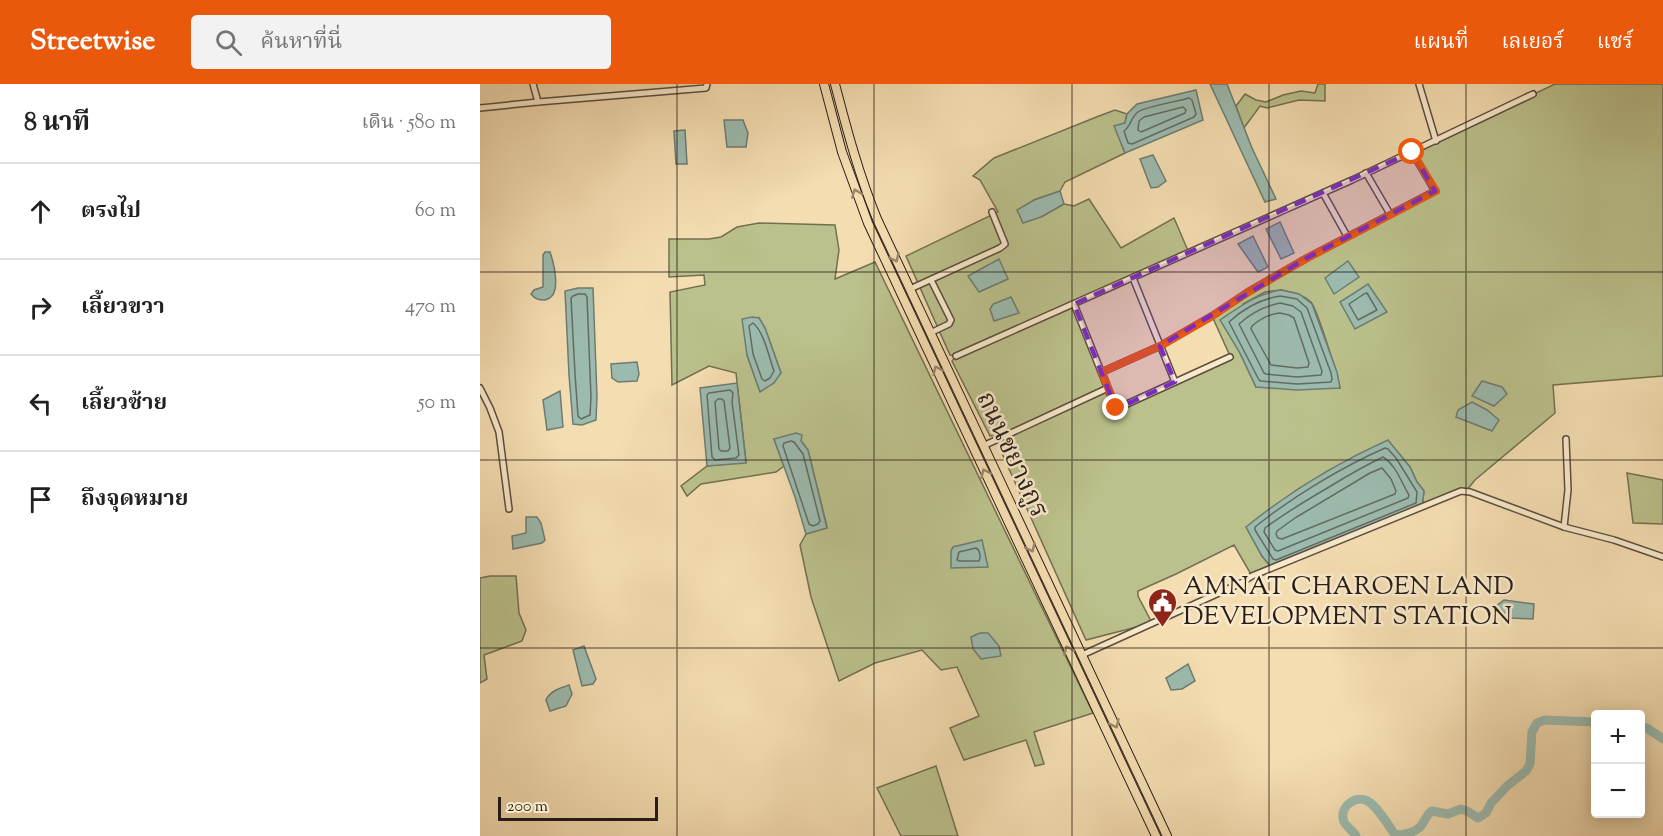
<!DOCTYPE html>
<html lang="th">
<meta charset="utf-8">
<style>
body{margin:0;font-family:"Sorts Mill Goudy","Noto Serif Thai",serif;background:#f2f2f2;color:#202124}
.controls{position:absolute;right:18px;bottom:18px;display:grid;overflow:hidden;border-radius:6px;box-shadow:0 3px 15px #0003}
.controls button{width:54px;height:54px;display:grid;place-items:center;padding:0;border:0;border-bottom:2px solid #e0e0e0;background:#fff;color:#202124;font:30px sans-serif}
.scale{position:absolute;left:18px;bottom:15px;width:160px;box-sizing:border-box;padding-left:6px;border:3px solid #291e17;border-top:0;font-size:16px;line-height:21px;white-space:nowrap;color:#291e17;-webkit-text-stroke:4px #f8e9cc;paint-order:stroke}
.stop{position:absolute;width:18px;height:18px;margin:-14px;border:4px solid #ea580c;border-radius:50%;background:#fff}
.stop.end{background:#ea580c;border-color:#fff;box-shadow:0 2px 6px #0008}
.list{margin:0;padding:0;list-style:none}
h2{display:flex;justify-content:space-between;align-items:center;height:78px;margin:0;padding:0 24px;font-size:26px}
h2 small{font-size:20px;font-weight:400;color:#757577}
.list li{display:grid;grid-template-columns:39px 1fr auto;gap:18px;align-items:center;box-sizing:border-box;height:96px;padding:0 24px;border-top:2px solid #e0e0e0}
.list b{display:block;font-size:22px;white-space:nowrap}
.list em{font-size:20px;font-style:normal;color:#757577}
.icon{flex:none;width:33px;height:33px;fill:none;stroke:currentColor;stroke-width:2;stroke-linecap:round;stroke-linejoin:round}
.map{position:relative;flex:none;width:1183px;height:752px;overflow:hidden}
header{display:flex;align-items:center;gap:36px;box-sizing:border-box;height:84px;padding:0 30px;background:#ea580c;color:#fff}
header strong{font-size:28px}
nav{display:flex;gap:33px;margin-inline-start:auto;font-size:21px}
.search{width:420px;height:54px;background:#f2f2f2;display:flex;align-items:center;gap:15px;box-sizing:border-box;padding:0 21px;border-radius:6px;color:#757577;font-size:22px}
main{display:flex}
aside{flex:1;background:#fff}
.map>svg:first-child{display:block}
</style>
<header>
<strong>Streetwise</strong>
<div class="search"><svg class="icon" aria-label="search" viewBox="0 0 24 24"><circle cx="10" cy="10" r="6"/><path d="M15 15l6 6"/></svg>ค้นหาที่นี่</div>
<nav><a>แผนที่</a><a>เลเยอร์</a><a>แชร์</a></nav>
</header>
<main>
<aside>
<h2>8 นาที<small>เดิน · 580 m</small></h2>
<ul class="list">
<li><svg class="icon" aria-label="ahead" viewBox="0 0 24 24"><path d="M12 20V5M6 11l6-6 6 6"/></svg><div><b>ตรงไป</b></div><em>60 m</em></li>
<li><svg class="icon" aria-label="right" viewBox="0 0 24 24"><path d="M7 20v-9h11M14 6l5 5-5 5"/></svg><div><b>เลี้ยวขวา</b></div><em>470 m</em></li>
<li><svg class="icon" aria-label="left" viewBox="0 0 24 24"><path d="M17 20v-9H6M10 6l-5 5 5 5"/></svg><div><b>เลี้ยวซ้าย</b></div><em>50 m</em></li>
<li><svg class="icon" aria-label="arrive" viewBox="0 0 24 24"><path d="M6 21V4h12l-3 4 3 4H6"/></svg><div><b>ถึงจุดหมาย</b></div></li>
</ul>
</aside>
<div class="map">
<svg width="1183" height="752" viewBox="0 0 1183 752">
<rect width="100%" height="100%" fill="#f4ddb1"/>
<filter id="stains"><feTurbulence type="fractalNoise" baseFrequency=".00333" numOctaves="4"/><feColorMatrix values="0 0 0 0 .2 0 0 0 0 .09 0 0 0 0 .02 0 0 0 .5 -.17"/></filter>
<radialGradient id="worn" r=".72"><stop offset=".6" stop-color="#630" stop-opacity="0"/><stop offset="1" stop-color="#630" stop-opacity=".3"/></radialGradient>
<g fill="#bbc18c" stroke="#727052" stroke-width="1.5" fill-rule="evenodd">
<polygon points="838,0 845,0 845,17 819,16 787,24 780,22 764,44 756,22 765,10 776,16 786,18 803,11 821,7 835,9"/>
<path d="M1075 0H1183V292L1073 301 1075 329 995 396 986 407 942 423 944 407 937 398 930 383 908 357C857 379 812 411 766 443L782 472 792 484 772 492 754 461 696 490 658 507V512L672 539 606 556 520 365 525 351 510 352 472 277 476 272 470 271 426 172 518 128 500 96 493 92 514 74 619 32 635 26 647 30 645 39 635 42 645 69 585 98 580 107 554 116 561 133 584 120 594 122 609 115 641 164 694 134 709 169 594 220 636 324 750 272 732 232 768 208 955 107 932 68ZM801 206C812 208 822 210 831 218 837 225 858 292 860 304L776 303 760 269 763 220 785 208Z"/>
<path d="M279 139 355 141 359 166 355 195 395 178 613 629 554 648 564 680 555 682 546 656 484 676 470 644 499 632 477 583 461 586 442 566 395 579 359 597 331 513 320 461 326 450 347 443 328 366 321 357 294 355 304 382 296 388 221 400 207 412 201 402 227 382 266 378 256 289 229 282 192 301 190 208 225 201 224 191 189 193V155H229L241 153 257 143ZM279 234 285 244 301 289 280 307 267 271Z"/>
<polygon points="1147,389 1183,396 1183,440 1153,439"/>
<polygon points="10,492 36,492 39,529 46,546 42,557 4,571 7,595 0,599 0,494"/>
<polygon points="456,682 478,752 421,752 397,704"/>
</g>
<g fill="#9cbbaf" stroke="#6e7c72" stroke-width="1.5">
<polygon points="730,0 747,0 772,64 796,115 785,118"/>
<polygon points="716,6 723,36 645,69 634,42 645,39 647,30 657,20"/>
<polygon points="244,36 263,36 268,49 266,63 247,63"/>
<polygon points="205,46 207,80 196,80 194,47"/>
<polygon points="673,71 686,97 678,103 671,104 660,75"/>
<polygon points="580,107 584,120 561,133 543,139 537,126 554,116"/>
<polygon points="800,138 814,169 801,175 786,145"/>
<polygon points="773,152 788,183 778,188 758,160"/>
<path d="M65 168H70C74 180 83 214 64 216 58 216 55 215 51 210L54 206 63 203V171Z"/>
<polygon points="519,175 528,195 499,208 488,192"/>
<polygon points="868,177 879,193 854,210 845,194"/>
<polygon points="888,200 907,228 875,245 860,218"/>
<polygon points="98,204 113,204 117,313 116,336 102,341 93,340 89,291 85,207"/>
<path d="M801 206 819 210 832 220 857 288 860 304 817 306 776 303 760 269 740 236C761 222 776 210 801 206Z"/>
<polygon points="531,213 539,229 514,237 510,225 513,220"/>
<polygon points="272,233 279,234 285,244 301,289 294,299 280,308 267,271 262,235"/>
<polygon points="157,278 159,290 157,297 138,298 132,294 131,280"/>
<polygon points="1002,297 1022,303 1027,310 1014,322 992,312"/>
<polygon points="257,299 266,379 227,382 220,304"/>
<polygon points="80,307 83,343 67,346 63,316"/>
<polygon points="992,318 1007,326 1019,336 1012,347 976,333 978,326"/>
<polygon points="316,349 322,351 321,357 328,366 347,444 326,450 315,413 294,355"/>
<path d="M908 356 930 383 937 398 944 407 942 423 792 484 782 472 766 443C809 408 857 379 908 356Z"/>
<polygon points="46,433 57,433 61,439 65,456 62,459 33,465 32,452 46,449"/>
<polygon points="502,456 508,483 471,484 471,467 473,463"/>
<polygon points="1024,516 1054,520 1053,535 1031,534 1016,522"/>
<polygon points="500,549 508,549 519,562 521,572 501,575 493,565 491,553"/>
<polygon points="104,562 116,595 113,600 102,602 93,566"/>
<polygon points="708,580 715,597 702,605 691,606 686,594"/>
<path d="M89 601 92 610 86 622 70 627 66 616C70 607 80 604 89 601Z"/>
</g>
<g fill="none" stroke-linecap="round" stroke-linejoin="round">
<g stroke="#626c63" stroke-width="1.5">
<path d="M709 14 712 16 716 30 714 33 652 60 648 59 644 47C652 41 650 34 658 28 664 23 699 17 709 14Z"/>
<polygon points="703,23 706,26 705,29 661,48 658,46 659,37 664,33"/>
<polygon points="887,209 897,226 878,236 869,220 884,210"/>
<polygon points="98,210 105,210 107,213 111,313 110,331 101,335 98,332 95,290 91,214 93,212"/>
<path d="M800 212 817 215 827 224 851 289 852 295 851 298 817 300 781 297 779 296 749 238C763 225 781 215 800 212Z"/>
<path d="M800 219 813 222 821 228 842 287 841 291 817 293 786 290 784 289 759 240C770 230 785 222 800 219Z"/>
<path d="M800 229 809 231 814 234 829 279 828 283 817 284 791 281 771 245 772 242C780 235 790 230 800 229Z"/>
<path d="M273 239C284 248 289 273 294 287L290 294 285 297 282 295 273 270 269 242Z"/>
<polygon points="250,306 253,309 252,318 259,371 256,374 235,376 232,373 227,311 229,309"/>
<polygon points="238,315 242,315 244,317 250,364 248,367 241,367 239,365 235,318"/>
<polygon points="311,357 314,358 323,370 340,437 338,440 333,442 329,440 303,362 304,359"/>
<path d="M905 364 908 365 916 374 937 408 936 419 796 476 793 475 775 446V443C812 413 862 383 905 364Z"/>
<path d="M903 373C916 381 921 398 929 411L928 414 798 467 795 466 784 448 785 444C805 429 827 416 849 403 867 392 884 382 903 373Z"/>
<polygon points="902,384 911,395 916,407 915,410 802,455 798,454 796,450 797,447 815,434 890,389"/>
<path d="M496 464C500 466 501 473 499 477H480L477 476 479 468Z"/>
</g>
<g stroke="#9cbbaf" stroke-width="9">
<polyline points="1160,643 1167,644 1183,655"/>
<path d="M876 752C873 747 867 743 864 738 858 723 877 709 889 718 896 722 910 743 915 751 925 751 938 748 943 739 947 733 946 731 952 727L968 730 981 725 987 727 998 734 1006 729 1011 719 1027 702 1046 687 1050 680 1052 648 1057 639 1065 636 1116 638"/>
</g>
<defs>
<g id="minor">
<polyline points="53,0 58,18"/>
<polyline points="939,0 956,57"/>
<polyline points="0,24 58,18 226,4 227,0"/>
<polyline points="886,89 910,130"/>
<polyline points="843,109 867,152"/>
<polyline points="653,194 695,298"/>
<polyline points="430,205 520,164 525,160 512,128"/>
<polyline points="594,220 636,325 750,273"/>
<polyline points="450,249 469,240 471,236 451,196"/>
<polyline points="476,272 872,96 1053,10"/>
<polyline points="622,288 680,262 732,232 768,208 827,174 955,107 932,68"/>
<polyline points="0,304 10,324 19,348 29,425"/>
<polyline points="503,362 628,304"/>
<polyline points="1084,443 1088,406 1086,355"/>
<polyline points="602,571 761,499 772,492 981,407 990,408 1084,443 1134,456 1183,473"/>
</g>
<g id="trunk">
<polyline points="344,0 362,68 388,139 676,752"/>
<path d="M355 0C367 46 379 91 397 135L687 752"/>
</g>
</defs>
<use href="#minor" stroke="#5c4e3e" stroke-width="8"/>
<use href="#trunk" stroke="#291e17" stroke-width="10"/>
<use href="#minor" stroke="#f8e9cc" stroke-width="5"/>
<use href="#trunk" stroke="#f4ddb1" stroke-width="8"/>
</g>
<defs><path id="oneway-chevron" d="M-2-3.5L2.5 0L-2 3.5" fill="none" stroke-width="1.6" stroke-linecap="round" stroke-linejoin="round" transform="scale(1.5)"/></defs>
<g stroke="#99876c">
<use href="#oneway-chevron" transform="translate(376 109) rotate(-111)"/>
<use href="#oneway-chevron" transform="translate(415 174) rotate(65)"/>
<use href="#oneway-chevron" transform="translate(457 286) rotate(-115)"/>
<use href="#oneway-chevron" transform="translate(505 389) rotate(-115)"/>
<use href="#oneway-chevron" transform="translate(551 464) rotate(65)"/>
<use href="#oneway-chevron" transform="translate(588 566) rotate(-115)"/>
<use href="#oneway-chevron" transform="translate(635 640) rotate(65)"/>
</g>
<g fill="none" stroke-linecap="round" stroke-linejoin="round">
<polyline stroke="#ea580c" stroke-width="8" points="636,324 622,288 680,262 732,232 768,208 827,174 956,107 932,68"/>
</g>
<path fill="#7b2cbf" fill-opacity="0.2" stroke="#7b2cbf" stroke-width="4.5" stroke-dasharray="12 8" stroke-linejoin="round" d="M932 68 955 107 827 174 680 262 695 298 636 325 594 220Z"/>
<path fill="none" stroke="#291e17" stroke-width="1.5" stroke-opacity="0.55" d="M197 0V752M394 0V752M592 0V752M789 0V752M986 0V752M0 188H1183M0 376H1183M0 564H1183"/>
<defs>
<symbol id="civic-pin" viewBox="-11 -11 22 30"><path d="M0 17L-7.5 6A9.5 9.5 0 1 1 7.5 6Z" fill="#8f2418" stroke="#f8e9cc"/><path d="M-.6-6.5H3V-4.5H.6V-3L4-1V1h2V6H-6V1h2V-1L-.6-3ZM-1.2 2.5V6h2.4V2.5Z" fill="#fff"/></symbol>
</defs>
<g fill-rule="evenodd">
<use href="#civic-pin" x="666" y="502" width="33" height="45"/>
</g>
<g text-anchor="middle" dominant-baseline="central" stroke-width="5" stroke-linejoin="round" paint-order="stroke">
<g font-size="26" fill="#291e17" stroke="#f8e9cc">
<text transform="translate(531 371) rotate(65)">ถนนชยางกูร</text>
</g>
<g font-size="26" fill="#291e17" stroke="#f8e9cc" text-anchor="start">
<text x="703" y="503">AMNAT CHAROEN LAND<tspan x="703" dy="30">DEVELOPMENT STATION</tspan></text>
</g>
</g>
<rect width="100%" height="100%" filter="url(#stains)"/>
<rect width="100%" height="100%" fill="url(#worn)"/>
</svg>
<div class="controls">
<button>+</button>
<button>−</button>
</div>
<div class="scale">200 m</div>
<div class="stop" style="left:932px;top:68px"></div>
<div class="stop end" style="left:636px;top:324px"></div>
</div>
</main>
